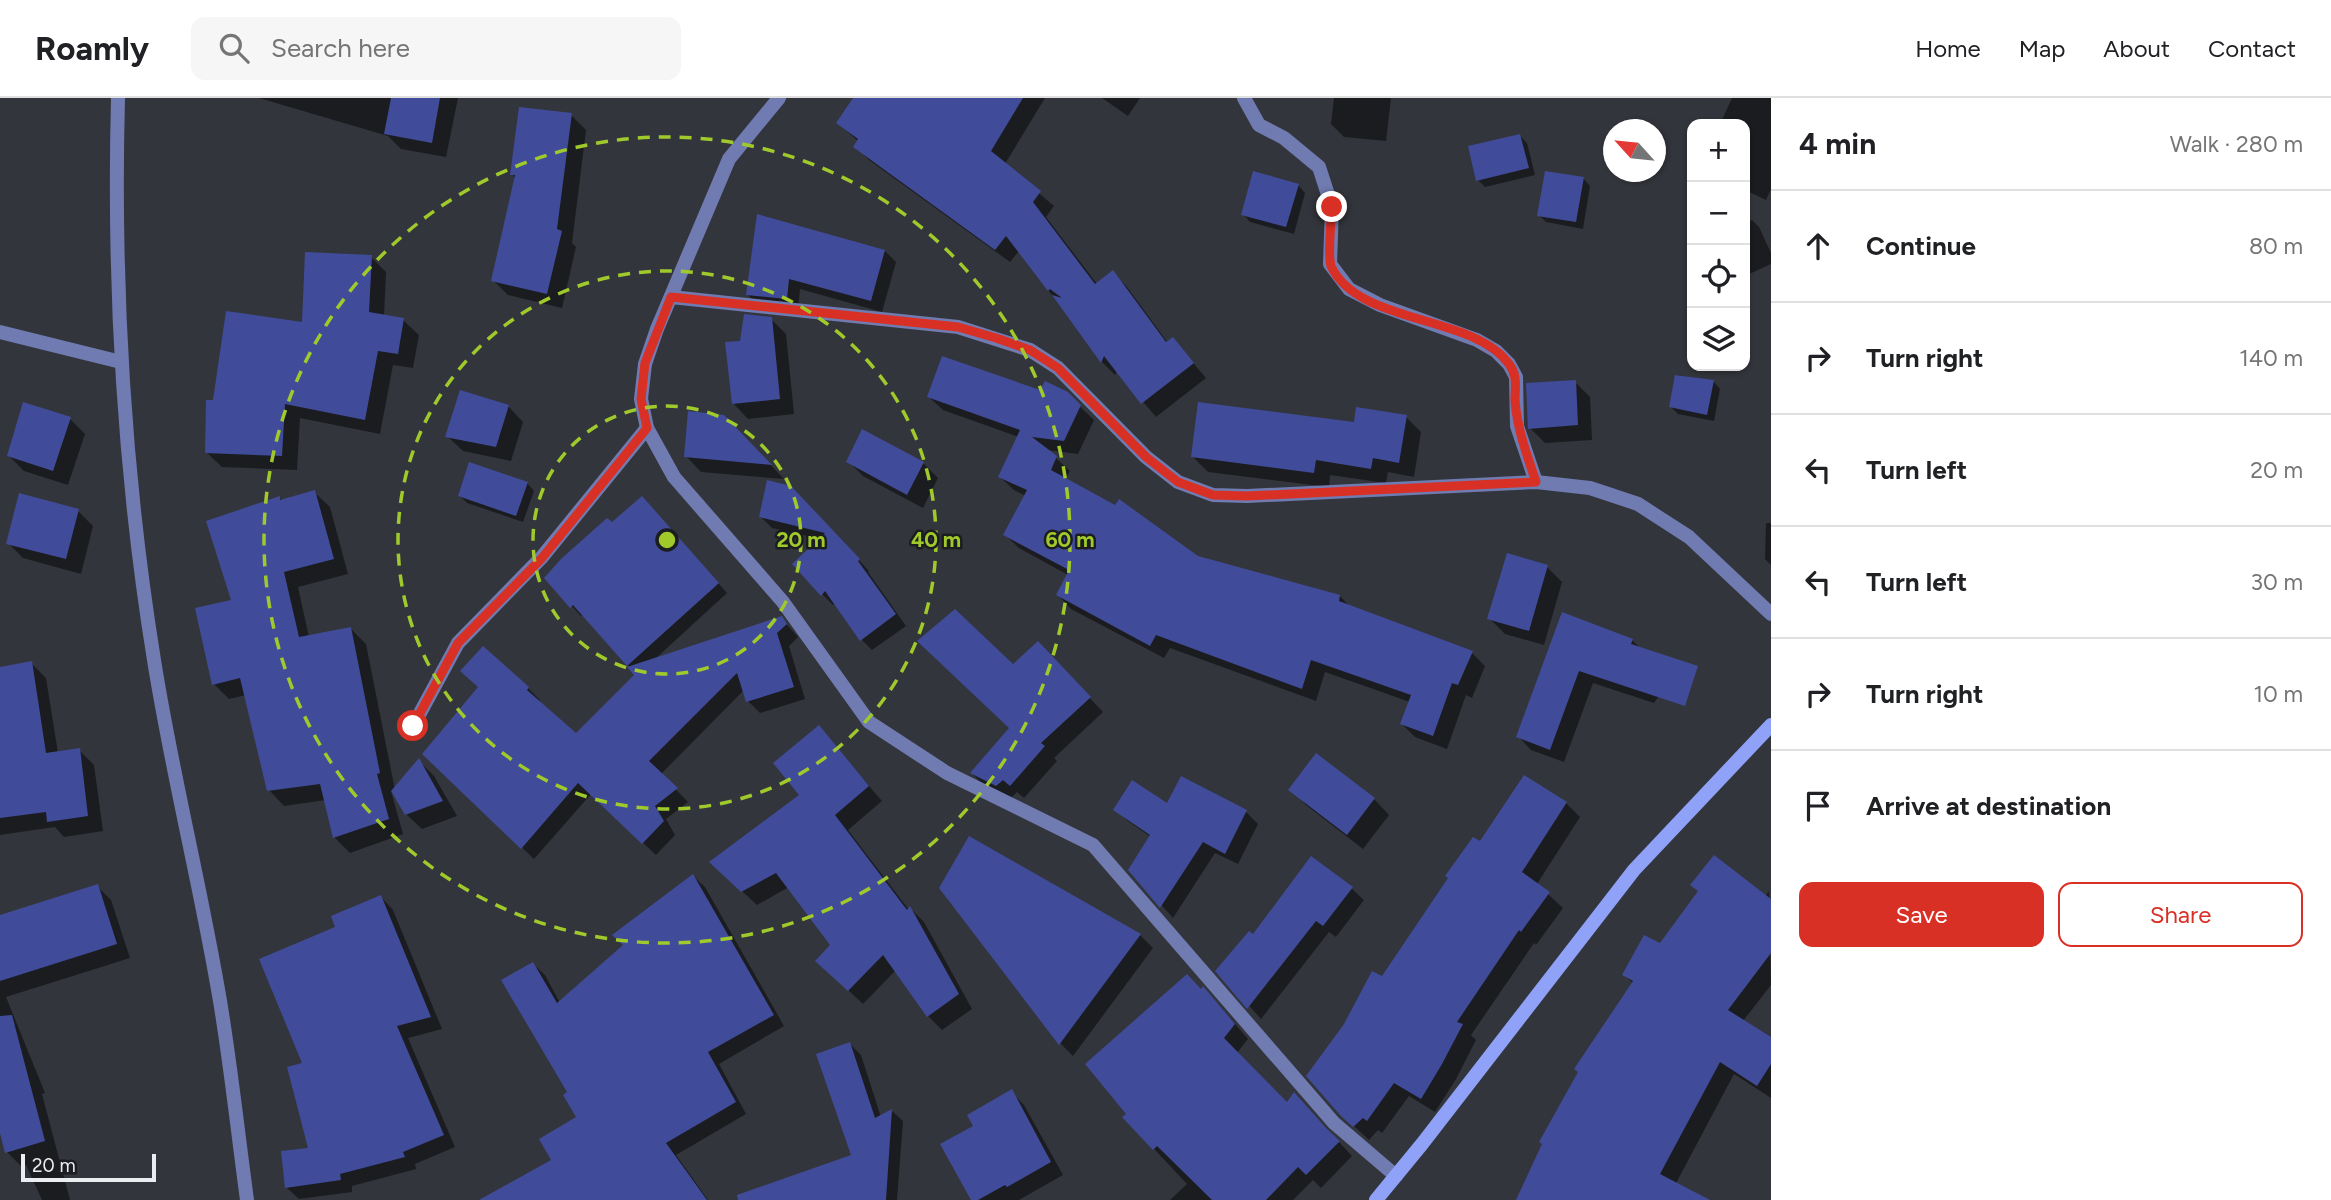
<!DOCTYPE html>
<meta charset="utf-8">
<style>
body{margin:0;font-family:Figtree,sans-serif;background:#f6f6f6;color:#202124}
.controls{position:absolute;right:21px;top:21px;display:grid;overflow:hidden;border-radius:14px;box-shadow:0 2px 5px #0004}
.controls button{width:63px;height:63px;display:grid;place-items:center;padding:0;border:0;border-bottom:2px solid #e0e0e0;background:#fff;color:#202124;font:35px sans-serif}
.compass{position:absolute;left:1603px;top:21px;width:63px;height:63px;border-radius:50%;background:#fff;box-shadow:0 2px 5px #0004;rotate:297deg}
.scale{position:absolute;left:21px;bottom:18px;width:135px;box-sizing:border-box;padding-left:7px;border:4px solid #ebedf1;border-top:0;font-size:19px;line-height:24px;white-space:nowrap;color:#ebedf1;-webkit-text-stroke:5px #1c1d20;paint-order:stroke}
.stop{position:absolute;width:21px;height:21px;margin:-16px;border:5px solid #d93025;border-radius:50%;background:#fff}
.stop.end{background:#d93025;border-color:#fff;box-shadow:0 2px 7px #0008}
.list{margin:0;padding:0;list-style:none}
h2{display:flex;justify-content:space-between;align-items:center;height:91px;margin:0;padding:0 28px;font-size:30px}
h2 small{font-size:23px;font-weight:400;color:#757577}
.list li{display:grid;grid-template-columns:46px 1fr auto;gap:21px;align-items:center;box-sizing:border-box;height:112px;padding:0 28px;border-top:2px solid #e0e0e0}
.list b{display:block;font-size:26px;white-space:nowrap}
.list em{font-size:23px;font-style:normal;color:#757577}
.actions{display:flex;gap:14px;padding:21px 28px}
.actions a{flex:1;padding:16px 0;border:2px solid #d93025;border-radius:14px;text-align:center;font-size:24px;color:#d93025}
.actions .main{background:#d93025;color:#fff}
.icon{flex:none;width:38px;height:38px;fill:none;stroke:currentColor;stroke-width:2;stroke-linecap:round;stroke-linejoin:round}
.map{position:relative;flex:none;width:1771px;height:1102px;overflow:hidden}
header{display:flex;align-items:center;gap:42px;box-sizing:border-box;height:98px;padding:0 35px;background:#fff;border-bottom:2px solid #e0e0e0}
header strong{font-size:33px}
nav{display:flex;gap:38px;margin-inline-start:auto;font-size:24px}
.search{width:490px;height:63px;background:#f6f6f6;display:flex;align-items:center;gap:18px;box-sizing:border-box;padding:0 24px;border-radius:14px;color:#757577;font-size:26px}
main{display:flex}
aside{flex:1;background:#fff}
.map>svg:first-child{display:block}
</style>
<header>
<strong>Roamly</strong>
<div class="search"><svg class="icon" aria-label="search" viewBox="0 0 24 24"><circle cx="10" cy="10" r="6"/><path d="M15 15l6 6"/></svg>Search here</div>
<nav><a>Home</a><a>Map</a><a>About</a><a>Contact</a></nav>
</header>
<main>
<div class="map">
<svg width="1771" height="1102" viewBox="0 0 1771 1102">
<rect width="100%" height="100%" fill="#33353c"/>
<g fill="#0007">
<polygon points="259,0 458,0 446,59 401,51 388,38"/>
<polygon points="855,0 1045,0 1005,66 1054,108 1046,119 1097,186 1113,175 1127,189 1168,245 1173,241 1206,280 1156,319 1117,273 1115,277 1102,264 1019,153 1010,164 869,62 855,48 859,44 838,25"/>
<polygon points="1102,0 1140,0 1128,18"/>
<polygon points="1334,0 1391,0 1386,43 1344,39 1331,26"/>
<polygon points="1732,0 1771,0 1771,91 1766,102 1745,92 1745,26 1720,26"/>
<polygon points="571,17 586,32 572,145 576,149 562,210 508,197 493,182 516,81 512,76"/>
<polygon points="1520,38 1527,45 1535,77 1485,89 1478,82"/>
<polygon points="1583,80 1590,88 1583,131 1546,124 1539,117"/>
<polygon points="1298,87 1305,95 1294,136 1250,124 1243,116"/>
<polygon points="759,119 885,153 896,164 882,214 800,191 798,212 759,208 748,197"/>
<polygon points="1752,122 1759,129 1771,155 1771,166 1745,178 1745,125"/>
<polygon points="371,159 386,174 384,219 403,222 419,237 413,270 393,267 380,336 300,320 297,372 222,369 206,354 215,304 304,226"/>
<polygon points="771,221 786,236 794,316 748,321 733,305 741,245"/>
<polygon points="1677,277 1713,283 1720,291 1714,323 1678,316 1671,309"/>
<polygon points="1575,284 1590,299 1592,342 1545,345 1530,330"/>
<polygon points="1041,294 1067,296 1094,322 1078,356 1047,352 1070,373 1065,382 1197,460 1340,498 1350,509 1472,555 1485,568 1472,600 1466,597 1447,651 1415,639 1402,626 1410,604 1325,574 1316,603 1170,550 1164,560 1071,511 1058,497 1068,477 1019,450 1005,437 1026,398 1014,392 1000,379 1019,339 943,312 929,299"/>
<polygon points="508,308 523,324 511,363 463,353 447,338"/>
<polygon points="1406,319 1421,334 1414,379 1388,374 1386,385 1330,377 1329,389 1208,374 1193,359 1355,326"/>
<polygon points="70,321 85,336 68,387 24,373 9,358"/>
<polygon points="739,334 784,381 701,374 686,358"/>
<polygon points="848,363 923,365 938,380 923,410 863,378"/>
<polygon points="527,385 534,393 523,424 467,405 460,398"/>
<polygon points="314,394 330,409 348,476 298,489 309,539 351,531 366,546 395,692 419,663 434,678 457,718 422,731 406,716 391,693 403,736 350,755 335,740 326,702 284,708 269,692 246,597 229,601 214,586 233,504 280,400 282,403"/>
<polygon points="802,401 869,473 868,474 906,528 872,552 861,541 835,505 833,507 822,496 821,441 772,430 761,419"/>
<polygon points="652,410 727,495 655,561 781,520 798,539 789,548 805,601 760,615 748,603 744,592 661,676 688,704 666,721 675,737 656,757 591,696 534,761 437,669 528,590 540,602 538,604 576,638 637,577 584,516 581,518 546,480 612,426"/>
<polygon points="78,413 93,428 81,476 23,460 8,445"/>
<polygon points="1766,425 1771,425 1771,467 1765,461"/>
<polygon points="1547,469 1562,484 1544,547 1505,536 1489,520"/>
<polygon points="1564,516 1632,542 1641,551 1677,572 1654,605 1593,585 1564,664 1531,652 1518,638"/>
<polygon points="1051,559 1103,614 1054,660 1057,663 1024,700 1017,694 1010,701 985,689 972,675 1011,630 1013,569"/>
<polygon points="31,565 46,580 58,655 79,652 94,667 103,733 64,739 55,729 0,737 0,571"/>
<polygon points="818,629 882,703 848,732 909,812 910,810 924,824 972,911 942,932 928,918 896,872 863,906 832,877 832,847 789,789 757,807 726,778 802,697"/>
<polygon points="1317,658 1374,701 1389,717 1363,751 1306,707 1291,692"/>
<polygon points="1182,680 1246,714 1258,726 1238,766 1215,755 1173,820 1130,772 1151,739 1128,723 1115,711 1168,708"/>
<polygon points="1566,705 1580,719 1537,786 1563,810 1536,847 1534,845 1471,937 1476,942 1456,981 1435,1014 1409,998 1382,1035 1378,1032 1369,1042 1342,1017 1383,880 1480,746"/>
<polygon points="693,778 705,789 784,928 719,966 746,1016 676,1057 708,1102 500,1102 553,1063 578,1020 533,866 545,877 560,905 625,847"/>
<polygon points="97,788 111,802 130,860 6,899 45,995 42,996 70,1102 42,1102 26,1067 21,1068 7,1054 0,1029 0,836"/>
<polygon points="941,790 1140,837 1153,850 1073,958 1060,945"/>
<polygon points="1351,790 1364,802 1336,839 1329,834 1261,921 1218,873 1253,839"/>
<polygon points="1769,793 1771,887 1743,923 1771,941 1771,1000 1734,976 1675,1087 1686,1102 1518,1102 1633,885 1624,877 1660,847 1765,799"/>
<polygon points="381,799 393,812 442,931 408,940 455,1049 415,1066 416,1071 352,1088 352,1094 299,1101 286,1089 310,1051 304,966 338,829"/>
<polygon points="1202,893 1217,905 1248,941 1237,955 1287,1007 1339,1044 1352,1058 1321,1090 1313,1082 1293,1102 1170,1102 1187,1086 1125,1020"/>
<polygon points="850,946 861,957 881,1019 892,1013 903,1023 897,1102 794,1102 853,1058"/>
<polygon points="1011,994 1024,1007 1063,1077 1019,1102 973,1102 976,1029"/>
</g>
<g fill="#404c9a">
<polygon points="391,0 440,0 432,45 384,36"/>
<polygon points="853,0 1023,0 991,53 1041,93 1033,104 1095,186 1113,172 1166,244 1173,239 1194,265 1141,306 1104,258 1101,265 1052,197 1062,200 1050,191 1048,193 1006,138 995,152 853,49 858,41 836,25"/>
<polygon points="519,9 572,15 557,131 562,133 547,196 491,183 515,77 510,77"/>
<polygon points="1520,36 1529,70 1476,83 1468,48"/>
<polygon points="1253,73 1299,86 1286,129 1241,117"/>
<polygon points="1545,73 1584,79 1576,124 1537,118"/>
<polygon points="757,116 885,152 871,203 789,181 787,201 746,197"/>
<polygon points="305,154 372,157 369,214 404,220 398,256 378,253 365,322 285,306 282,358 205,355 206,302 213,302 226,213 302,224"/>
<polygon points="744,216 772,219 780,301 732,306 725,244 740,243"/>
<polygon points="942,258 1040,292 1045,283 1068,294 1081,307 1064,343 1032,339 1057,358 1051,372 1115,407 1119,401 1198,458 1340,497 1339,503 1473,553 1458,587 1452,585 1433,638 1400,626 1411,597 1311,562 1302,591 1156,537 1150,548 1056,497 1069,472 1003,437 1027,392 998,379 1020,332 927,299"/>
<polygon points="1675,277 1714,282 1707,317 1669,309"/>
<polygon points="1576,282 1578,327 1528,331 1526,285"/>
<polygon points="460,292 509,307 496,349 445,339"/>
<polygon points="23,304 71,319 53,373 7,358"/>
<polygon points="1198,304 1354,324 1356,309 1407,317 1399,365 1373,360 1371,371 1316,362 1314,375 1191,359"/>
<polygon points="688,313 724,317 772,367 684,359"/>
<polygon points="862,331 924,364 907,397 846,364"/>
<polygon points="469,364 528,384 516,418 458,398"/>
<polygon points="767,382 791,388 860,461 858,463 896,516 860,543 825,493 821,498 792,466 825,435 759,419"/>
<polygon points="315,392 334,461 284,474 299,539 351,529 380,675 377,676 389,721 333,740 320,686 267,693 240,580 212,587 195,510 231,502 206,423 280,398 280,402"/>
<polygon points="19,395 79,411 66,461 6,446"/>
<polygon points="642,398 719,485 627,568 573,507 570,510 544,480 561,461 607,420 612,424"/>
<polygon points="1507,455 1548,467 1529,533 1487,521"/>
<polygon points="955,511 1013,566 1038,543 1091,599 1041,645 1045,648 1010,688 1003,682 996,688 970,675 1009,630 917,543"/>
<polygon points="1562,514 1633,541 1631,546 1698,568 1685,608 1579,573 1550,652 1516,639"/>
<polygon points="782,518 787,526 777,535 794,589 746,604 737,575 649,663 678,690 655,708 664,723 642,746 578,685 521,751 422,656 478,589 460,573 483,548 529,589 527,592 576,635 634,577 627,569"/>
<polygon points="32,563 46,655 80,650 88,718 47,724 46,714 0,720 0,569"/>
<polygon points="819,627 869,688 835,717 907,812 910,808 959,896 927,919 883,857 848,893 815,863 830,847 776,775 741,794 709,764 799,697 773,665"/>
<polygon points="1316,655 1375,700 1347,737 1288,692"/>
<polygon points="419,660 443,703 405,717 391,693"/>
<polygon points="1524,677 1567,704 1522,774 1550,794 1521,834 1519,832 1457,924 1463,926 1442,966 1421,1001 1394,985 1367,1023 1363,1020 1353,1029 1341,1018 1306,978 1344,926 1372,873 1382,878 1448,780 1445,778 1473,739 1480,743"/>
<polygon points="1181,678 1247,712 1225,756 1203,744 1160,810 1128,772 1150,737 1113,712 1132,682 1167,705"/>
<polygon points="969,738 1141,836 1059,947 939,790"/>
<polygon points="1714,757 1771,801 1771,855 1728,912 1771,939 1771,966 1757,988 1720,964 1660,1076 1710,1102 1516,1102 1542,1046 1539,1044 1578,974 1574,971 1633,883 1622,877 1644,837 1660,845 1698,793 1690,787"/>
<polygon points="1311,758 1353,789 1323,828 1316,823 1247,911 1215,873 1249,833 1253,836"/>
<polygon points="693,776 774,917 708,954 736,1004 666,1045 707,1102 479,1102 551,1062 539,1041 576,1019 563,997 567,994 501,882 533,864 557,905 623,847 612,837"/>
<polygon points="98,786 117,846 0,883 0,817"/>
<polygon points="381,797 431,919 397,928 444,1037 403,1054 405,1059 340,1076 341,1082 285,1090 281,1053 308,1050 287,969 302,965 259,861 335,829 331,818"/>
<polygon points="1187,876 1201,891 1203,888 1235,926 1224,940 1287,1004 1294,994 1327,1031 1340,1043 1306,1077 1298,1069 1266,1102 1212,1102 1157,1048 1153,1052 1122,1019 1126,1016 1085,966"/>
<polygon points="12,917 45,1043 5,1055 0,1035 0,918"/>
<polygon points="850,944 875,1020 892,1011 886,1102 738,1102 737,1097 851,1057 816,956"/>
<polygon points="1012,991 1051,1064 1007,1089 1005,1087 978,1102 971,1102 940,1046 973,1028 967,1017"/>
</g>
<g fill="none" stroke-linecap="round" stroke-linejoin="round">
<g stroke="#6f7bb1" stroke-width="14">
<path d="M118 0C113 189 124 376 154 562 172 676 201 789 220 903 231 969 238 1036 247 1102"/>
<polyline points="779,0 729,61 657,231 645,266 641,301 647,330 674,379 783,504 869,624 947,675 1093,747 1334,1025 1396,1078"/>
<polyline points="1244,0 1259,27 1284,40 1319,69 1332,109 1330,166 1349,191 1380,207 1477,242 1496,253 1509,266 1516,279 1517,328 1536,384"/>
<polyline points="671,199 958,229 1030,252 1058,270 1146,359 1178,384 1213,397 1247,398 1536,384 1590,390 1638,406 1689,439 1771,516"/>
<polyline points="0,234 121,264"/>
<polyline points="413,628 458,545 542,459 647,330"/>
</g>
<polyline stroke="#8fa2f8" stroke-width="14" points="1376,1102 1422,1046 1634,772 1771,627"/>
</g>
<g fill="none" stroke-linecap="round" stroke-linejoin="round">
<path stroke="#d93025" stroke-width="9" d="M413 628 458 545 542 460 647 330 641 301 645 265 671 199 958 229 996 240 1030 252 1058 270 1146 359 1178 384 1213 397 1247 398 1536 384C1527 357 1517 331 1515 302 1515 288 1518 278 1509 266 1473 216 1358 227 1331 168 1328 159 1331 121 1332 109"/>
</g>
<g fill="none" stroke="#a0c92b" stroke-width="3.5" stroke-dasharray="12 9">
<circle cx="667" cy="442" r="134"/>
<circle cx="667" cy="442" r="269"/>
<circle cx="667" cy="442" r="403"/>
</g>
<circle cx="667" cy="442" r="10" fill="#a0c92b" stroke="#1c1d20" stroke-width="3.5"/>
<g font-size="21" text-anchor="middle" font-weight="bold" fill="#a0c92b" stroke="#1c1d20" stroke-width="5" stroke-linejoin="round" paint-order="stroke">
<text x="801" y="449">20 m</text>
<text x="936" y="449">40 m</text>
<text x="1070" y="449">60 m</text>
</g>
</svg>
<div class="controls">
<button>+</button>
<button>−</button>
<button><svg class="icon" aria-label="locate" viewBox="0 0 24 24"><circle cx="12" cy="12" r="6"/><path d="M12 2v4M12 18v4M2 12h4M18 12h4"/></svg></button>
<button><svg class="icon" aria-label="layers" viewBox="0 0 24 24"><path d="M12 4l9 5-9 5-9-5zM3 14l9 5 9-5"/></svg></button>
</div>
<svg class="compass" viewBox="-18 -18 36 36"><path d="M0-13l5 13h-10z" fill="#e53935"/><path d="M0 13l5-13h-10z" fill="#757577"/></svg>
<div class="scale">20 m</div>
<div class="stop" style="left:413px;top:628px"></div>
<div class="stop end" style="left:1332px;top:109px"></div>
</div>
<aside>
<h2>4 min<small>Walk · 280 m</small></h2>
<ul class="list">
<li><svg class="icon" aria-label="ahead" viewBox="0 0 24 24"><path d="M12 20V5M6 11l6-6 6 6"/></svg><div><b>Continue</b></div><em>80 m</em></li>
<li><svg class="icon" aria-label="right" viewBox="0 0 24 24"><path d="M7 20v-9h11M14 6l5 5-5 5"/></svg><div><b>Turn right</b></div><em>140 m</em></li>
<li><svg class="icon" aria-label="left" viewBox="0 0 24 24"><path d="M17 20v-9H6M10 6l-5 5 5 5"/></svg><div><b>Turn left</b></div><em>20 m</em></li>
<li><svg class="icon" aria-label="left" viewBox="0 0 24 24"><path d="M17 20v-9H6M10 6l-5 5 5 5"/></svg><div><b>Turn left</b></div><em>30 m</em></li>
<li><svg class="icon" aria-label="right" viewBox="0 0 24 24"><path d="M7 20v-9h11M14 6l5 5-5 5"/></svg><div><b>Turn right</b></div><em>10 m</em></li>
<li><svg class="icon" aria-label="arrive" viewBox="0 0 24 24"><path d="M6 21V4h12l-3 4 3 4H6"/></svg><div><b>Arrive at destination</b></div></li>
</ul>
<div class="actions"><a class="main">Save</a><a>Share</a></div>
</aside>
</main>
